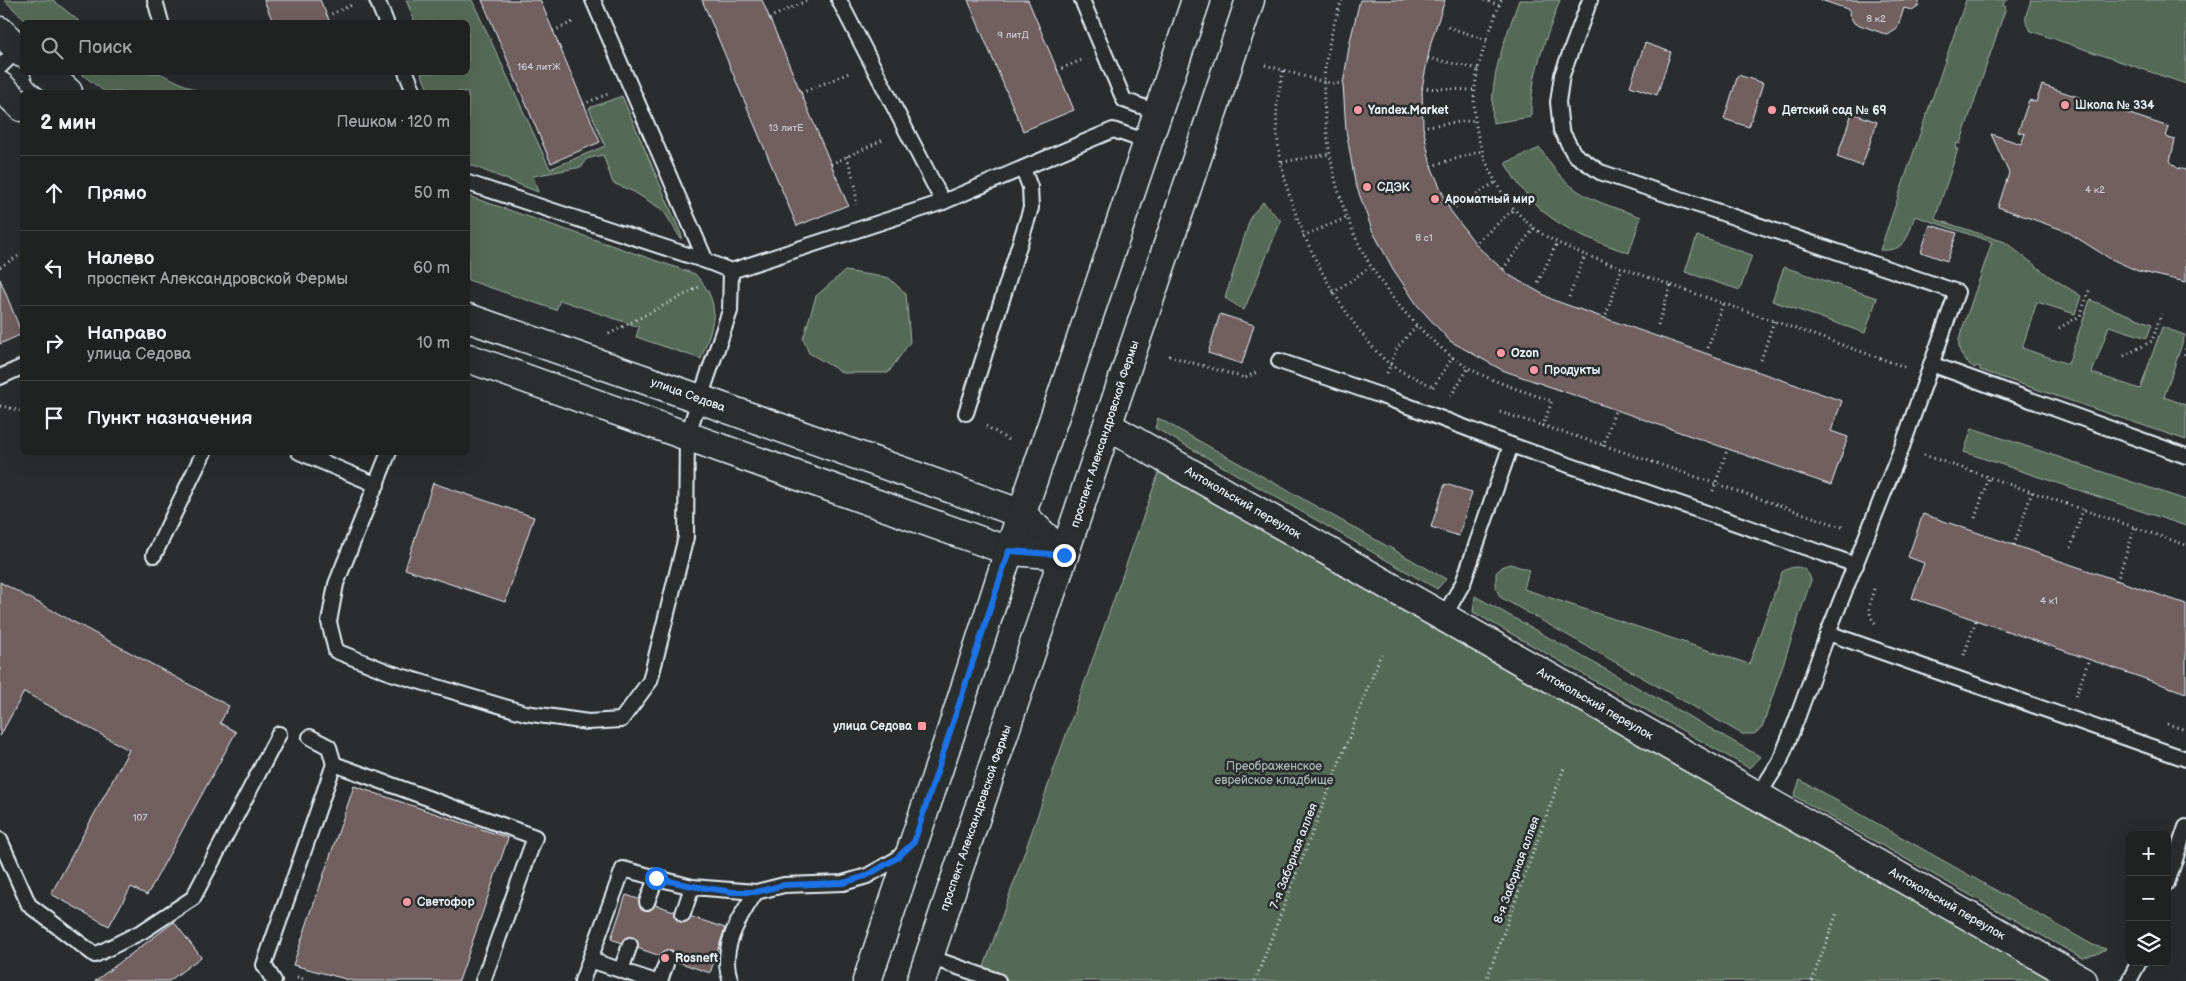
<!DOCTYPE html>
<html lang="ru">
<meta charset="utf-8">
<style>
body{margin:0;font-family:"Balsamiq Sans",sans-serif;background:#2d2f2f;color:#f1f3f6}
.controls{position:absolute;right:15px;bottom:15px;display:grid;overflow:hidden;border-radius:8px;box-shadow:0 5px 20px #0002}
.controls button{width:45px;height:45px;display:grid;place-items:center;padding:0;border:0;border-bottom:1px solid #3d3f40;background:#202222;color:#f1f3f6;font:25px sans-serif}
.stop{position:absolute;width:15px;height:15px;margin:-11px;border:4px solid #1a73e8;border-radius:50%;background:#fff}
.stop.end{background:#1a73e8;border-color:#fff;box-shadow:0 1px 5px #0008}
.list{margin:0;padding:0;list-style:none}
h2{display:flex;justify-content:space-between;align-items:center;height:65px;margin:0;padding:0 20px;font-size:21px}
h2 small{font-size:16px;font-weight:400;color:#a2a4a5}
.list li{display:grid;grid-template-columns:32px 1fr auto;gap:15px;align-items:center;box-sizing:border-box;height:75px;padding:0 20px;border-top:1px solid #3d3f40}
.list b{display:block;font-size:19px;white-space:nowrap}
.list p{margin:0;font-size:16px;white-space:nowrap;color:#a2a4a5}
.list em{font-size:16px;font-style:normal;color:#a2a4a5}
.icon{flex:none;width:28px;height:28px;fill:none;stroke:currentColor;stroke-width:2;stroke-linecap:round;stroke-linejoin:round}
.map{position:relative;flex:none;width:2186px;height:981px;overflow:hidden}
.search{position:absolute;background:#202222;box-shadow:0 5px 20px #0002;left:20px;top:20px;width:450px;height:55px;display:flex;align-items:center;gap:12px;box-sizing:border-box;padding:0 18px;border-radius:8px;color:#a2a4a5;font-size:19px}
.panel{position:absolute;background:#202222;box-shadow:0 5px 20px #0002;left:20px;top:90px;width:450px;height:365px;border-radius:8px}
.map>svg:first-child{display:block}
</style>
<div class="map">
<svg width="2186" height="981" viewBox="0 0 2186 981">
<rect width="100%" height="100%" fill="#2a2d2e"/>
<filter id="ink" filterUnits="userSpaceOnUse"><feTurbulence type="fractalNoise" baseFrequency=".02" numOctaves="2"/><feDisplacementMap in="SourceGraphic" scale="10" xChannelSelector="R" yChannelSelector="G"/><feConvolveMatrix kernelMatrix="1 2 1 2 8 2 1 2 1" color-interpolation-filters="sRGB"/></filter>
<g filter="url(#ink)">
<g fill="#556b56" stroke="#9eaea7">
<polygon points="4,0 53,0 80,22 27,22"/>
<polygon points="406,0 472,0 550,169 605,146 589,108 622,96 682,236 681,239 663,210 634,192 613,183 603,155 586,159 582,167 533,176 538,192 468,164 468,92 429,92 421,73 468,72 468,22 415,22"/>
<path d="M1519 0H1560C1546 39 1530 75 1531 117L1493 123C1489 75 1504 44 1519 0Z"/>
<path d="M1966 0H2009L2005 1 2003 5 2006 7 1960 144 1957 143 1955 149H1958L1935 219 2005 242 2049 276 2081 296 2075 314 2037 302 2022 348 2068 364 2090 300 2152 324 2147 338 2109 326 2092 373 2140 389 2162 327 2185 335 2164 397 2186 405V440L1980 370V367L1976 366 1975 368C1963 361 1956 350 1960 336L1992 242 1915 216C1907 236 1907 252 1880 250Z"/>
<path d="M2031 0H2186V84L2031 31C2021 21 2028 11 2031 0Z"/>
<polygon points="80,73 159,73 200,92 105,92"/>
<path d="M1540 148C1569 196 1591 199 1641 217L1629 253C1571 233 1537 220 1505 163Z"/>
<path d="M468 196 695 274C724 305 713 323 701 359L636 337 639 327 560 300 556 310 468 280Z"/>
<polygon points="1263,202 1281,221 1244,310 1225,298 1251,216"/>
<polygon points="1697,236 1752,255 1740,290 1685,272"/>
<polygon points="1784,267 1877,298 1865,333 1772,301"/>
<polygon points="845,271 889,278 906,294 910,342 888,373 843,373 809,353 803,339 816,296"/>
<polygon points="1158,418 1446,579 1437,589 1155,428"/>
<polygon points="1972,428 2186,500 2186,526 1964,452"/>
<polygon points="1160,469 2060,981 979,981"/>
<path d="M1510 564 1529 570 1524 589 1749 664 1782 572C1794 564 1807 565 1811 580L1762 728 1754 734H1742L1500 597 1496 588V573L1502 567Z"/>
<polygon points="1475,596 1761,757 1749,768 1473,612"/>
<polygon points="1800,780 2093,945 2106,949 2097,954 2082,958 1794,796"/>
</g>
<g fill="#725f5e" stroke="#e8f1f8">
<polygon points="264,0 320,0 330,22 273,22"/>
<polygon points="482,0 540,0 600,142 551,163"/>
<polygon points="702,0 762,0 848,205 797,226"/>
<polygon points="968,0 1028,0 1074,110 1023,131"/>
<polygon points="1360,0 1445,0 1431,42 1422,88 1423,127 1431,166 1450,210 1478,247 1509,275 1553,300 1842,401 1831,431 1848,437 1831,485 1502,370 1450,341 1418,306 1393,269 1372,230 1355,182 1346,130 1343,84 1350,41"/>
<polygon points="1821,0 1920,0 1918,6 1912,10 1904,8 1897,29 1888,35 1854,23 1849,14 1850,10"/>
<polygon points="1645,43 1671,52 1657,95 1630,86"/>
<polygon points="1738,75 1763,83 1749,127 1724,119"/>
<polygon points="2042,85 2169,127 2166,137 2175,140 2170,161 2177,168 2186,170 2186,282 2138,271 2109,258 2066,231 1998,207 2009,173 1991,134 2021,144 2025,134 2018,132 2029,100 2036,102"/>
<polygon points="1852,113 1877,122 1862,166 1837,157"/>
<polygon points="1930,225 1957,233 1947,261 1921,252"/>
<polygon points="0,279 22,334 0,344"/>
<polygon points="1220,314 1254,325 1242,364 1208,353"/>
<polygon points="433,483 534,517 505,602 405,569"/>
<polygon points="1445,484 1472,492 1459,536 1431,527"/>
<polygon points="1923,514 2186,604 2186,693 1912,598 1924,563 1908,557"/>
<polygon points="0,582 229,706 220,723 236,732 147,895 131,887 109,926 51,894 129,750 24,692 0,736"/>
<polygon points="354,786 508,838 459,981 353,981 293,965"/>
<polygon points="626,895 725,928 710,973 611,939"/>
<polygon points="174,922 201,957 169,981 95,981"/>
</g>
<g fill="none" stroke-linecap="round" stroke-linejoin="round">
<defs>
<g id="lane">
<polyline points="155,0 161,22"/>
<polyline points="377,0 386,22"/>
<polyline points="593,0 706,261 731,271 943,202 1113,130 1148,142"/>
<polyline points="839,0 943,202"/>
<polyline points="1082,0 1124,100 1157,112"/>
<polyline points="1590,0 1562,75 1558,102 1561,130 1574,154 1600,172 1957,292 1902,447 1828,633 1796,721 1780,761 1758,796"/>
<polyline points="0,67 18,49"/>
<polyline points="406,72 414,92"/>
<polyline points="468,183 706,261"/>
<polyline points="1279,361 1379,395 1511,445 1463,583 1443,618"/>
<polyline points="1931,364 2186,456"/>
<polyline points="0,377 22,367"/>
<polyline points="966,413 1031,208 1030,187 1023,169"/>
<polyline points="1511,445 1856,565"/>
<polyline points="299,452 377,485"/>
<polyline points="389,452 336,584 329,622 336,651 391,673 525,713 588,722 621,720 650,681 686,537 687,436 730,311 731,271"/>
<polyline points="154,555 204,452"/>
<polyline points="1828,633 2186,759"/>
<polyline points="310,737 329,747 334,764"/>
<polyline points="0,840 29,905 95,955 143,931 193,898 279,734"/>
<polyline points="2167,883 2186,827"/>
<polyline points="647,902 656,878"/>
<polyline points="683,914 692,887"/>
<polyline points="929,957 998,981"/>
<polyline points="590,960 653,981"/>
<polyline points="621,970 630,945"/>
<polyline points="274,981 264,965 334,764 535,837 483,981"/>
<polyline points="582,981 623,869 692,887 756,892"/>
<polyline points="660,981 668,958"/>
<path d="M731 981C718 950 739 918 756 892L784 885 843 883 867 876 897 859 906 850"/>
<polyline points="2129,981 2139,962"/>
</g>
<polyline id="street" points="1108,426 2083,981"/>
<g id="secondary">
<polyline points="0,31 22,53"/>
<polyline points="45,72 68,92"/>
<polyline points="0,86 22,107"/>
<polyline points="468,318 683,393 1022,514 1064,555"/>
<polyline points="468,358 1009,551 1064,555"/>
<polyline points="867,981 950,735 1009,551 1196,0"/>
<polyline points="921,981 1250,0"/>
</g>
</defs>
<use href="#lane" stroke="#e8f1f8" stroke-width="18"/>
<use href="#street" stroke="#e8f1f8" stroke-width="31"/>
<use href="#secondary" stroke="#e8f1f8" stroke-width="31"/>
<g stroke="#e8f1f8" stroke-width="3" stroke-dasharray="1 4" stroke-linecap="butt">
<path d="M1342 0C1333 25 1325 55 1324 82 1323 97 1325 115 1327 131 1336 223 1379 299 1452 357 1479 378 1520 390 1552 401L1542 428"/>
<polyline points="1484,0 1499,5"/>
<path d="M1501 0C1491 29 1478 58 1475 88 1469 138 1495 198 1534 228 1549 240 1567 247 1585 255L1905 367"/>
<polyline points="327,16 354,4"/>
<polyline points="769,18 808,0"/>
<polyline points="1448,27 1487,40"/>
<polyline points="553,31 575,21"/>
<polyline points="1428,58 1478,69"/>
<polyline points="1265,65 1324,82 1343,84"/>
<polyline points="1057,70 1082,60"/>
<path d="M1283 71C1281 82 1278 93 1277 105 1272 175 1309 257 1347 313 1357 328 1377 355 1391 365 1404 374 1419 379 1432 386"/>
<polyline points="1422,88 1474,90"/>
<polyline points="801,93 849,73"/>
<polyline points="583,104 608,94"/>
<polyline points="1427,126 1476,120"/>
<polyline points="847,156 856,188 856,205"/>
<polyline points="1282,162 1329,154"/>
<polyline points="831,164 885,139"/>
<polyline points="1431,166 1482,151"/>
<polyline points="1455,207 1496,182"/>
<polyline points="1303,236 1346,218"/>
<polyline points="1478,241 1514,209"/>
<polyline points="0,267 22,254"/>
<polyline points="1503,269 1534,228"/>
<polyline points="1538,282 1557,243"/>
<polyline points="1333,293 1370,267"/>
<polyline points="1569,297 1585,255"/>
<polyline points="1606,315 1622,268"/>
<polyline points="1658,325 1671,285"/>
<polyline points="2059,328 2080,316 2090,288"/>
<polyline points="609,334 701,286"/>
<polyline points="1708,348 1723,303"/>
<polyline points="2186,349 2184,353 2186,357"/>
<polyline points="1169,356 1245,378 1259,371"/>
<polyline points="2124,356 2152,341 2161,314"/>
<polyline points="1761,360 1774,321"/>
<polyline points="1387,373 1397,348 1417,325"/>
<polyline points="1433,387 1453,357"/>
<polyline points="1451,396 1469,367"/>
<polyline points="0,406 22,411"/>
<polyline points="1500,412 1603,445 1845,528"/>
<polyline points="986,426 1010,441"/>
<polyline points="1603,446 1615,411"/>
<polyline points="1924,455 2186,545"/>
<polyline points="1713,491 1727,450"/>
<polyline points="1975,518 1989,477"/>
<polyline points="2014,545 2032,492"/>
<polyline points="2071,548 2083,509"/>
<polyline points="2117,581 2135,527"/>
<path d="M1874 589C1870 602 1866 612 1875 623"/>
<polyline points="1964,655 1976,620"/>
<polyline points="2076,696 2089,659"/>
<polyline points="2167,724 2186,730"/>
<polyline points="297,977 310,981"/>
<polyline points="1255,981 1381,654"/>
<polyline points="1486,981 1565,765"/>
<polyline points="1812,981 1837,913"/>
</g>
<use href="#lane" stroke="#2a2d2e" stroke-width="14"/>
<use href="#street" stroke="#2a2d2e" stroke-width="28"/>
<use href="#secondary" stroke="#2a2d2e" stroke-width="28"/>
</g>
</g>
<g fill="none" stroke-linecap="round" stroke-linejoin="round" filter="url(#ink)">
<polyline stroke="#1a73e8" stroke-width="6" points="656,878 692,886 733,892 756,892 784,885 843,883 866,876 897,858 914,842 1009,551 1064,555"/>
</g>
<g fill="#ff9aa2" stroke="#2a2d2e" stroke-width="2">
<circle cx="2065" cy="105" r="5"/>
<circle cx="1358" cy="110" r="5"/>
<circle cx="1772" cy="110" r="5"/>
<circle cx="1367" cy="187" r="5"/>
<circle cx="1435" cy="199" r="5"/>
<circle cx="1501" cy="353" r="5"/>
<circle cx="1534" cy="370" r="5"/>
<rect x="917" y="721" width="10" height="10" rx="2.5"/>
<circle cx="407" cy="902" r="5"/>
<circle cx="665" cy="958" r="5"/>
</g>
<g text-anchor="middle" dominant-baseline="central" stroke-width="5" stroke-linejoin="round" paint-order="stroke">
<g font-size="10" fill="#caccd2">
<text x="1876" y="19">8 к2</text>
<text x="1013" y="35">9 литД</text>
<text x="539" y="67">164 литЖ</text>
<text x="786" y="128">13 литЕ</text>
<text x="2095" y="190">4 к2</text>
<text x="1424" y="238">8 с1</text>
<text x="2049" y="601">4 к1</text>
<text x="140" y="818">107</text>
</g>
<g font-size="12" font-weight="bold" fill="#e8f1f8" stroke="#2a2d2e" text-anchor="start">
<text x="2075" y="105">Школа № 334</text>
<text x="1368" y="110">Yandex.Market</text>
<text x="1782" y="110">Детский сад № 69</text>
<text x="1377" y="187">СДЭК</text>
<text x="1445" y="199">Ароматный мир</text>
<text x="1511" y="353">Ozon</text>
<text x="1544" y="370">Продукты</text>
<text x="912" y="726" text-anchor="end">улица Седова</text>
<text x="417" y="902">Светофор</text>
<text x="675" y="958">Rosneft</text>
</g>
<g font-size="12" fill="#e8f1f8" stroke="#2a2d2e">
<text transform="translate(688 395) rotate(20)">улица Седова</text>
<text transform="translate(1105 434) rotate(-72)">проспект Александровской Фермы</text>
<text transform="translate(1243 503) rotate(30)">Антокольский переулок</text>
<text transform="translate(1595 704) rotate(30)">Антокольский переулок</text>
<text transform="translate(976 818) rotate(-71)">проспект Александровской Фермы</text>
<text transform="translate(1294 856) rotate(-69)">7-я Заборная аллея</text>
<text transform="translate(1517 870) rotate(-70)">8-я Заборная аллея</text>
<text transform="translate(1947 904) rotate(30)">Антокольский переулок</text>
</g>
<g font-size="12" fill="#a6b5af" stroke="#2a2d2e">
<text x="1274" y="766">Преображенское<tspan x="1274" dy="14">еврейское кладбище</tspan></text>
</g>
</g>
</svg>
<div class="controls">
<button>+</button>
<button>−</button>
<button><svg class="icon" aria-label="layers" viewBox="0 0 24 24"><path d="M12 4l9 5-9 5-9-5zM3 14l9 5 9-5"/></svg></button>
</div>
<div class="stop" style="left:656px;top:878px"></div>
<div class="stop end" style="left:1064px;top:555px"></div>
<div class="search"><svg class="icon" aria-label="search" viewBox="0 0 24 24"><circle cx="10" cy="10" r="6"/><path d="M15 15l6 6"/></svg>Поиск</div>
<section class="panel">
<h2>2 мин<small>Пешком · 120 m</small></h2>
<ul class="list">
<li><svg class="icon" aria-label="ahead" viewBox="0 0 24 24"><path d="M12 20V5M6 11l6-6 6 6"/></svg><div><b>Прямо</b></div><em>50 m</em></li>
<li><svg class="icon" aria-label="left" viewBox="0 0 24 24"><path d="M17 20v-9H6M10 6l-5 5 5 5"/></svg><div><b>Налево</b><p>проспект Александровской Фермы</p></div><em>60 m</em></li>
<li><svg class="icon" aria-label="right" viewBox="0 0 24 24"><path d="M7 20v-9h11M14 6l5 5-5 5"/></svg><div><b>Направо</b><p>улица Седова</p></div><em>10 m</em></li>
<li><svg class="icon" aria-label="arrive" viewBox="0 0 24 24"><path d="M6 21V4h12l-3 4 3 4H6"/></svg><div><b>Пункт назначения</b></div></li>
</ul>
</section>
</div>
